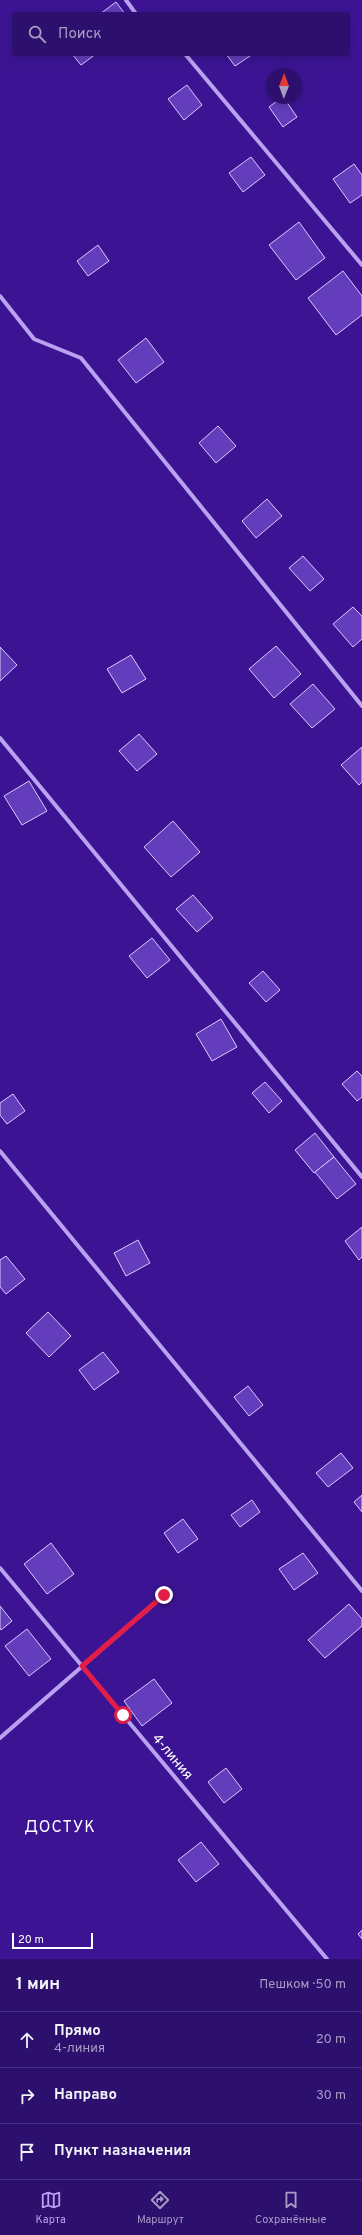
<!DOCTYPE html>
<html lang="ru">
<meta charset="utf-8">
<style>
body{margin:0;font-family:Overpass,sans-serif;background:#391d76;color:#f1f3f6}
.compass{position:absolute;left:266px;top:68px;width:36px;height:36px;border-radius:50%;background:#2d0f6e;box-shadow:0 2px 10px #0003;rotate:1deg}
.scale{position:absolute;left:12px;bottom:10px;width:81px;box-sizing:border-box;padding-left:4px;border:2px solid #fff;border-top:0;font-size:11px;line-height:14px;white-space:nowrap;color:#fff;-webkit-text-stroke:3px #3c1493;paint-order:stroke}
.stop{position:absolute;width:12px;height:12px;margin:-9px;border:3px solid #e11d48;border-radius:50%;background:#fff}
.stop.end{background:#e11d48;border-color:#fff;box-shadow:0 1px 4px #0008}
.list{margin:0;padding:0;list-style:none}
h2{display:flex;justify-content:space-between;align-items:center;height:52px;margin:0;padding:0 16px;font-size:17px}
h2 small{font-size:13px;font-weight:400;color:#a79cc2}
.list li{display:grid;grid-template-columns:26px 1fr auto;gap:12px;align-items:center;box-sizing:border-box;height:56px;padding:0 16px;border-top:1px solid #482f81}
.list b{display:block;font-size:15px;white-space:nowrap}
.list p{margin:0;font-size:13px;white-space:nowrap;color:#a79cc2}
.list em{font-size:13px;font-style:normal;color:#a79cc2}
.icon{flex:none;width:22px;height:22px;fill:none;stroke:currentColor;stroke-width:2;stroke-linecap:round;stroke-linejoin:round}
.map{position:relative;flex:none;width:362px;height:1959px;overflow:hidden}
.search{position:absolute;background:#2d0f6e;box-shadow:0 2px 10px #0003;left:12px;right:12px;top:12px;height:44px;display:flex;align-items:center;gap:10px;box-sizing:border-box;padding:0 14px;border-radius:4px;color:#a79cc2;font-size:15px}
.sheet{height:220px;background:#2d0f6e}
nav{display:flex;justify-content:space-around;align-items:center;box-sizing:border-box;height:56px;border-top:1px solid #482f81;background:#2d0f6e;font-size:11px;color:#a79cc2}
nav a{display:grid;justify-items:center;gap:2px}
nav .on{color:#bca0f2}
.map>svg:first-child{display:block}
</style>
<div class="map">
<svg width="362" height="1959" viewBox="0 0 362 1959">
<rect width="100%" height="100%" fill="#3c1493"/>
<g fill="#633dbb" stroke="#d9cafc">
<polygon points="116,2 125,14 100,14"/>
<polygon points="72,54 96,54 81,65"/>
<polygon points="226,54 253,54 235,66"/>
<polygon points="187,85 202,105 184,120 168,99"/>
<polygon points="281,98 284,98 297,117 283,127 269,107"/>
<polygon points="251,157 265,175 243,192 229,173"/>
<polygon points="354,164 362,175 362,195 350,203 333,179"/>
<polygon points="299,222 325,258 296,280 269,245"/>
<polygon points="98,245 109,261 88,276 77,261"/>
<polygon points="343,271 362,296 362,315 336,335 308,298"/>
<polygon points="146,338 164,362 136,383 118,360"/>
<polygon points="218,426 236,446 216,463 199,443"/>
<polygon points="267,499 282,516 256,538 242,521"/>
<polygon points="303,556 324,579 310,591 289,568"/>
<polygon points="353,607 362,616 362,639 353,647 333,624"/>
<polygon points="276,646 301,674 274,698 249,669"/>
<polygon points="0,647 17,665 0,681"/>
<polygon points="131,655 146,679 122,693 107,669"/>
<polygon points="313,684 335,709 312,728 290,704"/>
<polygon points="139,734 157,754 137,771 119,751"/>
<polygon points="362,747 362,782 359,785 341,765"/>
<polygon points="29,781 47,811 22,825 4,796"/>
<polygon points="173,821 200,852 171,877 144,847"/>
<polygon points="193,895 213,918 197,932 176,909"/>
<polygon points="152,938 170,960 147,978 129,956"/>
<polygon points="263,971 280,990 266,1002 249,983"/>
<polygon points="221,1019 237,1047 212,1061 196,1034"/>
<polygon points="357,1071 362,1076 362,1097 357,1101 342,1084"/>
<polygon points="265,1082 282,1101 269,1113 252,1093"/>
<polygon points="13,1094 25,1111 7,1124 0,1115 0,1103"/>
<polygon points="315,1133 334,1157 314,1173 295,1150"/>
<polygon points="334,1157 356,1184 337,1199 315,1172"/>
<polygon points="362,1227 362,1257 359,1260 345,1241"/>
<polygon points="138,1240 150,1263 126,1276 114,1253"/>
<polygon points="6,1256 25,1279 6,1294 0,1287 0,1260"/>
<polygon points="48,1312 71,1336 49,1357 26,1333"/>
<polygon points="103,1352 119,1372 94,1390 79,1370"/>
<polygon points="248,1386 263,1405 249,1416 234,1397"/>
<polygon points="341,1453 353,1468 328,1487 316,1473"/>
<polygon points="362,1495 362,1512 354,1502"/>
<polygon points="252,1500 260,1512 240,1527 231,1515"/>
<polygon points="183,1519 198,1539 178,1553 164,1533"/>
<polygon points="51,1543 74,1574 47,1594 24,1564"/>
<polygon points="303,1553 318,1573 294,1590 279,1569"/>
<polygon points="349,1604 362,1619 362,1626 325,1658 308,1640"/>
<polygon points="0,1606 12,1621 1,1630 0,1628"/>
<polygon points="27,1629 51,1659 29,1676 5,1646"/>
<polygon points="154,1679 172,1703 142,1726 124,1701"/>
<polygon points="226,1768 242,1789 224,1803 208,1782"/>
<polygon points="201,1842 219,1864 196,1882 178,1860"/>
<polygon points="362,1930 362,1939 358,1934"/>
</g>
<g fill="none" stroke-linecap="round" stroke-linejoin="round">
<g stroke="#baa2f1" stroke-width="4">
<polyline points="126,0 136,14"/>
<polyline points="185,54 362,265"/>
<polyline points="0,296 34,339 81,358 362,706"/>
<polyline points="0,738 362,1177"/>
<polyline points="0,1151 362,1591"/>
<polyline points="0,1568 327,1959"/>
<polyline points="0,1738 164,1595"/>
</g>
</g>
<g fill="none" stroke-linecap="round" stroke-linejoin="round">
<polyline stroke="#e11d48" stroke-width="5" points="123,1715 82,1666 164,1595"/>
</g>
<g text-anchor="middle" dominant-baseline="central" stroke-width="4" stroke-linejoin="round" paint-order="stroke">
<g font-size="14" fill="#fff" stroke="#3c1493">
<text transform="translate(172 1757) rotate(50)">4-линия</text>
</g>
<g font-size="16" letter-spacing="1" fill="#fff" stroke="#3c1493">
<text x="60" y="1828">ДОСТУК</text>
</g>
</g>
</svg>
<svg class="compass" viewBox="-18 -18 36 36"><path d="M0-13l5 13h-10z" fill="#e53935"/><path d="M0 13l5-13h-10z" fill="#a79cc2"/></svg>
<div class="scale">20 m</div>
<div class="stop" style="left:123px;top:1715px"></div>
<div class="stop end" style="left:164px;top:1595px"></div>
<div class="search"><svg class="icon" aria-label="search" viewBox="0 0 24 24"><circle cx="10" cy="10" r="6"/><path d="M15 15l6 6"/></svg>Поиск</div>
</div>
<section class="sheet">
<h2>1 мин<small>Пешком · 50 m</small></h2>
<ul class="list">
<li><svg class="icon" aria-label="ahead" viewBox="0 0 24 24"><path d="M12 20V5M6 11l6-6 6 6"/></svg><div><b>Прямо</b><p>4-линия</p></div><em>20 m</em></li>
<li><svg class="icon" aria-label="right" viewBox="0 0 24 24"><path d="M7 20v-9h11M14 6l5 5-5 5"/></svg><div><b>Направо</b></div><em>30 m</em></li>
<li><svg class="icon" aria-label="arrive" viewBox="0 0 24 24"><path d="M6 21V4h12l-3 4 3 4H6"/></svg><div><b>Пункт назначения</b></div></li>
</ul>
</section>
<nav>
<a class="on"><svg class="icon" aria-label="map" viewBox="0 0 24 24"><path d="M3 6l6-2 6 2 6-2v14l-6 2-6-2-6 2zM9 4v14M15 6v14"/></svg>Карта</a>
<a><svg class="icon" aria-label="directions" viewBox="0 0 24 24"><path d="M12 3l9 9-9 9-9-9zM9 14v-3h6M13 9l2 2-2 2"/></svg>Маршрут</a>
<a><svg class="icon" aria-label="saved" viewBox="0 0 24 24"><path d="M7 4h10v16l-5-4-5 4z"/></svg>Сохранённые</a>
</nav>
